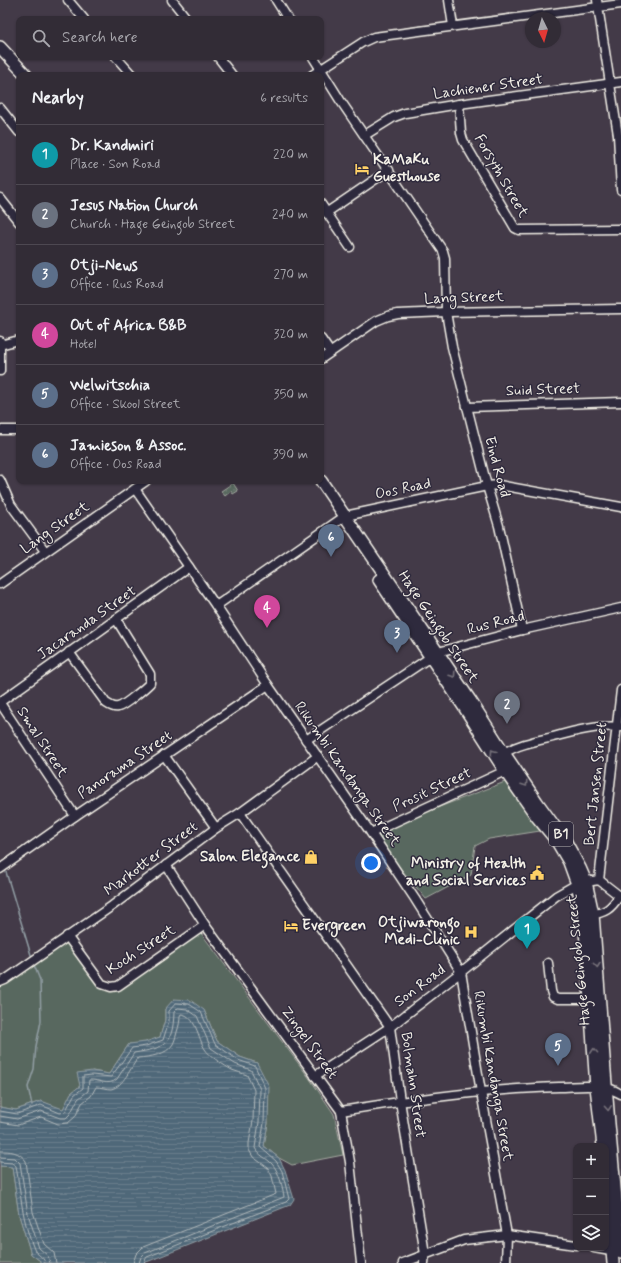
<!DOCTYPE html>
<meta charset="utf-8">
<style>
body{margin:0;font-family:Mynerve,sans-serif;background:#3d3842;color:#f1f3f6}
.controls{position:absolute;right:12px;bottom:12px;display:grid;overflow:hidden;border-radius:8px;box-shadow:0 1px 3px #0004}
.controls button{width:36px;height:36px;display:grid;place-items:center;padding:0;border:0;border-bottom:1px solid #4d4851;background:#322c36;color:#f1f3f6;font:20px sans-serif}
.compass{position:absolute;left:525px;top:12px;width:36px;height:36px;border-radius:50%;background:#322c36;box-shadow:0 1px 3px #0004;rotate:175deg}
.you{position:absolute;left:371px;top:863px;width:14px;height:14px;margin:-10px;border:3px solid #fff;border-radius:50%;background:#1a73e8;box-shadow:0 0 0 6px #1a73e833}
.badge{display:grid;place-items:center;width:26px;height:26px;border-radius:50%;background:#ffd166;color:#fff;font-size:13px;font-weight:700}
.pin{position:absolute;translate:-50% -33px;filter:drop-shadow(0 1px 2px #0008)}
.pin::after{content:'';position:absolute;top:21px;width:14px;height:12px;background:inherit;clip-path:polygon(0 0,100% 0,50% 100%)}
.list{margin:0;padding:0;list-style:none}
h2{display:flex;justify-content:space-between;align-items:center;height:52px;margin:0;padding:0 16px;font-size:17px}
h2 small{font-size:13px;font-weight:400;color:#a8a7ad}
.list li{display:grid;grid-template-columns:26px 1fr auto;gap:12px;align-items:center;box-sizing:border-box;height:60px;padding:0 16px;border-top:1px solid #4d4851}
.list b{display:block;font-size:15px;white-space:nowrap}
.list p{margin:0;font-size:13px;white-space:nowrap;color:#a8a7ad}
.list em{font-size:13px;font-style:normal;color:#a8a7ad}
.icon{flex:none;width:22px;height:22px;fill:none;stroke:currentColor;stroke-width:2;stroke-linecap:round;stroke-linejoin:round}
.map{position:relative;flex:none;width:621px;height:1263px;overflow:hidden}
.search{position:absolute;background:#322c36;box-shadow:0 1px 3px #0004;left:16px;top:16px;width:308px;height:44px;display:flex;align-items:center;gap:10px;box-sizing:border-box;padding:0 14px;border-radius:8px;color:#a8a7ad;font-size:15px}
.panel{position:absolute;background:#322c36;box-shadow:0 1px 3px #0004;left:16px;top:72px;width:308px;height:412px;border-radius:8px}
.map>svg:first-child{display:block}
</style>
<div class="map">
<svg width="621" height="1263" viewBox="0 0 621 1263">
<defs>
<pattern id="park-dots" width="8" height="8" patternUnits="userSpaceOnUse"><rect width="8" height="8" fill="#59675e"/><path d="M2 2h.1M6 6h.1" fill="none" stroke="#717d75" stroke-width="1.8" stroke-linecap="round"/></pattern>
<pattern id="water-rules" width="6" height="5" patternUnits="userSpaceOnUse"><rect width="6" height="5" fill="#506879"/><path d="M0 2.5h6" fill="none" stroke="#6a7e8c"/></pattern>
</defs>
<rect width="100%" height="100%" fill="#433a48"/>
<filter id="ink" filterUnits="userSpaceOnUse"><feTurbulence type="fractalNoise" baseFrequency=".025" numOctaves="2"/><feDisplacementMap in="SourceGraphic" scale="8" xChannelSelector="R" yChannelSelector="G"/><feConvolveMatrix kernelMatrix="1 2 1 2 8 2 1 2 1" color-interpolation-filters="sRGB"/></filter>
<g filter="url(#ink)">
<g fill="#59675e" stroke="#a6aca3">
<polygon points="505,782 540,831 489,839 475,846 471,875 426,899 371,833"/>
<polygon points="198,929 310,1079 334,1114 343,1155 292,1165 279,1158 264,1146 268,1123 257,1063 240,1057 217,1041 204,1010 165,1009 165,1020 160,1037 145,1043 129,1044 109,1074 92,1071 80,1086 71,1093 63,1110 41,1101 16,1110 0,1107 0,982 67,936 102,984 111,987"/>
<polygon points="0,1166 12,1167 19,1215 31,1254 43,1263 0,1263"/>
</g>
<polygon fill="url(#park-dots)" stroke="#a6aca3" points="233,483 238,491 233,494 231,491 225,496 221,491"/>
<polygon fill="url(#water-rules)" stroke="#929fa5" points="174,999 190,1000 204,1010 217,1041 240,1057 257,1063 269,1086 268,1123 264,1146 279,1158 285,1170 294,1199 290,1205 144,1263 43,1263 31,1254 19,1215 12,1167 0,1166 0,1107 16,1110 41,1101 63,1109 71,1093 80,1086 77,1073 92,1071 109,1074 129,1044 145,1042 160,1037 165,1020 165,1009"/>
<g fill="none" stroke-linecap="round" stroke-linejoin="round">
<g stroke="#b2babc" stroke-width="1">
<polyline points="0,1111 17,1114 41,1105 60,1113 65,1112 74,1095 83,1088 83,1076 92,1075 111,1077 132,1048 146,1046 163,1040 169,1021 169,1011 176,1003 189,1004 201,1012 215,1044 238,1060 255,1066 265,1088 264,1123 260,1147 276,1161 282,1171 289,1199 286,1202 147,1257 145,1260 144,1263"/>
<path d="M0 1116 17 1119 41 1111 60 1118H66L70 1114 78 1099 88 1091 89 1080C99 1079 108 1087 117 1079L134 1053C164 1048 173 1046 174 1012L178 1008 187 1009 197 1016 211 1048 235 1064 251 1070 260 1089 259 1122 255 1148C259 1156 267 1158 272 1164 279 1171 283 1188 284 1197L145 1253 141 1257 139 1263"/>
<path d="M0 1122 18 1125 41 1117 58 1124 68 1123 75 1117 82 1103 91 1096 96 1087C101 1087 106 1089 111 1089 123 1087 131 1067 138 1058 149 1057 167 1055 173 1044 175 1040 176 1036 177 1032 179 1026 180 1021 180 1016L181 1014C196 1015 198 1039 205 1049 209 1056 225 1066 232 1070 237 1072 242 1073 247 1075L254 1090 253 1121 249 1143V1150L253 1157 268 1168 272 1176 276 1194 143 1247 136 1254 133 1263"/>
<path d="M0 1151C10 1151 19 1151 26 1161L33 1212 44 1244 54 1253 56 1263"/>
<polyline points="0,1157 15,1158 20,1163 28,1214 39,1248 48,1256 50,1263"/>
<path d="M0 1162 12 1163 16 1166C21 1195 22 1221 34 1249 36 1255 44 1256 45 1263"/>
</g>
<g stroke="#929fa5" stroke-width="1.5">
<polyline points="6,872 31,955"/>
<polyline points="32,1105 28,1087 34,1069 36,1046 41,1021 40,980 34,965"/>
</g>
<defs>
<g id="minor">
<polyline points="68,0 84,19"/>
<polyline points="172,0 187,19"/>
<polyline points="276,0 288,19"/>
<polyline points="449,0 453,26"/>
<polyline points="597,0 618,135 621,190"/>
<polyline points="116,57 132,75"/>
<polyline points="218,57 232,75"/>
<polyline points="313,57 340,100 443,251 445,258 446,312 452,347 487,486 499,526 522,630"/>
<polyline points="312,75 363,42 374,37 621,4"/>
<polyline points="459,104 461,133 463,140 515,228 519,230 621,229"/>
<polyline points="0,108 19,132"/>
<polyline points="365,135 394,117 405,113 459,104 621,82"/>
<polyline points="0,198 19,222"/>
<polyline points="321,204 350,247"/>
<polyline points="326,213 389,170"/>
<polyline points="321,339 330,352"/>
<polyline points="0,341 0,371"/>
<polyline points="0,345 19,340"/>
<polyline points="321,359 376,321 388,316 398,314 446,312 621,309"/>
<polyline points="467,407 621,402"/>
<polyline points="0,430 19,430"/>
<polyline points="0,480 11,505 45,551"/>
<polyline points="135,489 216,606 268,685 371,833 415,899 461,972 481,1092 507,1235 506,1263"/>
<polyline points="0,584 146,481"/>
<polyline points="216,606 345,516 487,486 499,485 621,507"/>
<path d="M69 652 106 703C109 705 113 708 118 707 124 706 145 688 150 683V674L116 619"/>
<polyline points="0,702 189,567"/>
<polyline points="0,703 75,816"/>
<polyline points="306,740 438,652 522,630 621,608"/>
<path d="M504 753C519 744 536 741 553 737 575 731 598 725 620 727"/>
<polyline points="164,755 216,828"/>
<polyline points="240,813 390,1027 400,1101 425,1254 424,1263"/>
<polyline points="371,833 505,771"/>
<polyline points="166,865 205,925 341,1111 350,1162 361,1263"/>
<polyline points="0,869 75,816 268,685"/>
<polyline points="599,880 621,690"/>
<path d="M589 915C605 913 611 909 619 896"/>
<polyline points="67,936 102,984 111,987 118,986 205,925"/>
<polyline points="548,963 551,991 553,997 558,999 590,999"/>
<polyline points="0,982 5,980 112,906 216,828 240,813 318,756"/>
<polyline points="315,1076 390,1027 461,972 556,896 577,884 586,882 599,880 621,897"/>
<path d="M341 1111C413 1099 486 1089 559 1087 573 1087 594 1084 607 1088 612 1089 617 1092 621 1094"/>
<polyline points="594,1248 616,1252"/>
<polyline points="403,1263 464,1240 507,1235 576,1245"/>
</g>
<g id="highway">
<polyline points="0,47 26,75"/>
<polyline points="321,481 470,700 504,753 537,802 566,842 580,868 586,882 593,914 609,1124 621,1252"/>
<polyline points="379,580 464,707 505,771 537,817 556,840 569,862 577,884 584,915 596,1087 603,1146"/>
<polyline points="606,1179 613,1263"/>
</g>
</defs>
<use href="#minor" stroke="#f4f1e8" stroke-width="11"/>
<use href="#highway" stroke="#f4f1e8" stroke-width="14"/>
<use href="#minor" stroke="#2f2a3d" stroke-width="8"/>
<use href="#highway" stroke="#2f2a3d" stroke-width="11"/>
</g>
<defs><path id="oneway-chevron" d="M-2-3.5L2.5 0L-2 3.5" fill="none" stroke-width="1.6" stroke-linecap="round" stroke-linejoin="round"/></defs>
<g stroke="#747079">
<use href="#oneway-chevron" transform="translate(453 675) rotate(56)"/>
<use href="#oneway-chevron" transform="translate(493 752) rotate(-123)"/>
<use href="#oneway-chevron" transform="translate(525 784) rotate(56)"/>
<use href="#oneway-chevron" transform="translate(597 965) rotate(85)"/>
<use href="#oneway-chevron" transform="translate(594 1051) rotate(-94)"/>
<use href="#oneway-chevron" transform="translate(608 1108) rotate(86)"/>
</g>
</g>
<defs>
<symbol id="hotel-bare" viewBox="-9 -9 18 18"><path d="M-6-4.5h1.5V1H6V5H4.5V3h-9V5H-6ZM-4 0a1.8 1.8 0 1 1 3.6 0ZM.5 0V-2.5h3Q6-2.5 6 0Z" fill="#ffd166" stroke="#2f2a3d" stroke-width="2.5" paint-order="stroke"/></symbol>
<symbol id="shop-bare" viewBox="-9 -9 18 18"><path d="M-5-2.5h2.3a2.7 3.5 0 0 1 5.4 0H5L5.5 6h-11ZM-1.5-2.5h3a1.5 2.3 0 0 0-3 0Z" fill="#ffd166" stroke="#2f2a3d" stroke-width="2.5" paint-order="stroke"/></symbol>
<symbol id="civic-bare" viewBox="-9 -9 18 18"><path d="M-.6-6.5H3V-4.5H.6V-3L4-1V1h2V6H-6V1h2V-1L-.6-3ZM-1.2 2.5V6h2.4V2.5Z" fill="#ffd166" stroke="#2f2a3d" stroke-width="2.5" paint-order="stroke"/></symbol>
<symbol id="hospital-bare" viewBox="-9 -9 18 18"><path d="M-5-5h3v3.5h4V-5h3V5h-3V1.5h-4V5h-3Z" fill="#ffd166" stroke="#2f2a3d" stroke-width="2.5" paint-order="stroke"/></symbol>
</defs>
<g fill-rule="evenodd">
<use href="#hotel-bare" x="352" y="159" width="20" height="20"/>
<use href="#shop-bare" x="301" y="847" width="20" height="20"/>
<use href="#civic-bare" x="527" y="863" width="20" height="20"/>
<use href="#hotel-bare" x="281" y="916" width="20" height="20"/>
<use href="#hospital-bare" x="461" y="922" width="20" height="20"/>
</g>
<g text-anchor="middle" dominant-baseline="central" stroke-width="3" stroke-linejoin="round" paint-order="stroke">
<rect fill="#2f2a3d" stroke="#b9b5b5" stroke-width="1" x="549" y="822" width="24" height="24" rx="3"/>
<g font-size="14" font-weight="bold" fill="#f4f1e8">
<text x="561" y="834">B1</text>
</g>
<g font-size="15" fill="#f4f1e8" stroke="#2f2a3d">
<text transform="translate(488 87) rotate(-8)">Lachiener Street</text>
<text transform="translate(501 176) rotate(60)">Forsyth Street</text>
<text transform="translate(464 298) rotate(-2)">Lang Street</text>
<text transform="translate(543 390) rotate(-2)">Suid Street</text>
<text transform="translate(497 467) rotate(75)">Eind Road</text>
<text transform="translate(403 489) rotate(-12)">Oos Road</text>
<text transform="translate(55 528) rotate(-35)">Lang Street</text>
<text transform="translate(87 623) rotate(-35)">Jacaranda Street</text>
<text transform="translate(496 623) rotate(-14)">Rus Road</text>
<text transform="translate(438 627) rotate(56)">Hage Geingob Street</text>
<text transform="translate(42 742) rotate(57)">Smal Street</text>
<text transform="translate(125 765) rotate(-34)">Panorama Street</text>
<text transform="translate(347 774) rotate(55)">Rikumbi Kandanga Street</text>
<text transform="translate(596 784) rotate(-84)">Bert Jansen Street</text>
<text transform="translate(432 790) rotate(-25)">Prosit Street</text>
<text transform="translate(151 859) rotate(-37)">Markotter Street</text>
<text transform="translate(141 950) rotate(-33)">Koch Street</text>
<text transform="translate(579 960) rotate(-96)">Hage Geingob Street</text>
<text transform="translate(420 986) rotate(-37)">Son Road</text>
<text transform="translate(309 1043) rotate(54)">Zingel Street</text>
<text transform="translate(493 1076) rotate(80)">Rikumbi Kandanga Street</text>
<text transform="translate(413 1085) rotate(82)">Bolmahn Street</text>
</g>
<g font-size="15" font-weight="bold" fill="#f4f1e8" stroke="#2f2a3d" text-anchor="end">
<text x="373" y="160" text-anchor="start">KaMaKu<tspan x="373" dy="17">Guesthouse</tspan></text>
<text x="300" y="857">Salon Elegance</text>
<text x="526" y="864">Ministry of Health<tspan x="526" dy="17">and Social Services</tspan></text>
<text x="460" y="923">Otjiwarongo<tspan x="460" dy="17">Medi-Clinic</tspan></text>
<text x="302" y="926" text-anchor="start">Evergreen</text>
</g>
</g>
</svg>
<div class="controls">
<button>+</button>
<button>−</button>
<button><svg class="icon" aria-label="layers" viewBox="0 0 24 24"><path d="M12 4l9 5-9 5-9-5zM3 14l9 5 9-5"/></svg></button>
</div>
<svg class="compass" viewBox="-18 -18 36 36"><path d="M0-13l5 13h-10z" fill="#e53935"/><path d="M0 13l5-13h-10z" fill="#a8a7ad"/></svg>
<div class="you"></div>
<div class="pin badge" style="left:527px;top:949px;background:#0f9aa8">1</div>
<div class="pin badge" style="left:507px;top:724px;background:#6b7280">2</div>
<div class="pin badge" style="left:397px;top:653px;background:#5c6f8a">3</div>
<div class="pin badge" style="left:267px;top:628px;background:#d1479c">4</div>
<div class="pin badge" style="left:558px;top:1066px;background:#5c6f8a">5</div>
<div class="pin badge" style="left:331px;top:557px;background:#5c6f8a">6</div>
<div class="search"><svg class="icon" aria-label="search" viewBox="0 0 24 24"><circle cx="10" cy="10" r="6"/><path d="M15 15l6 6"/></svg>Search here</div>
<section class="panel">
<h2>Nearby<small>6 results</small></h2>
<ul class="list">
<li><span class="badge" style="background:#0f9aa8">1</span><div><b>Dr. Kandmiri</b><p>Place · Son Road</p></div><em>220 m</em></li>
<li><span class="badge" style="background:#6b7280">2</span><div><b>Jesus Nation Church</b><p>Church · Hage Geingob Street</p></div><em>240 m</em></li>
<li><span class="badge" style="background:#5c6f8a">3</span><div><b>Otji-News</b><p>Office · Rus Road</p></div><em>270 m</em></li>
<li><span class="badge" style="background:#d1479c">4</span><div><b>Out of Africa B&amp;B</b><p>Hotel</p></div><em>320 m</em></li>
<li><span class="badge" style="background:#5c6f8a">5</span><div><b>Welwitschia</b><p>Office · Skool Street</p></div><em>350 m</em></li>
<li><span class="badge" style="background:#5c6f8a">6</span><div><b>Jamieson &amp; Assoc.</b><p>Office · Oos Road</p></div><em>390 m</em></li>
</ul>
</section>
</div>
